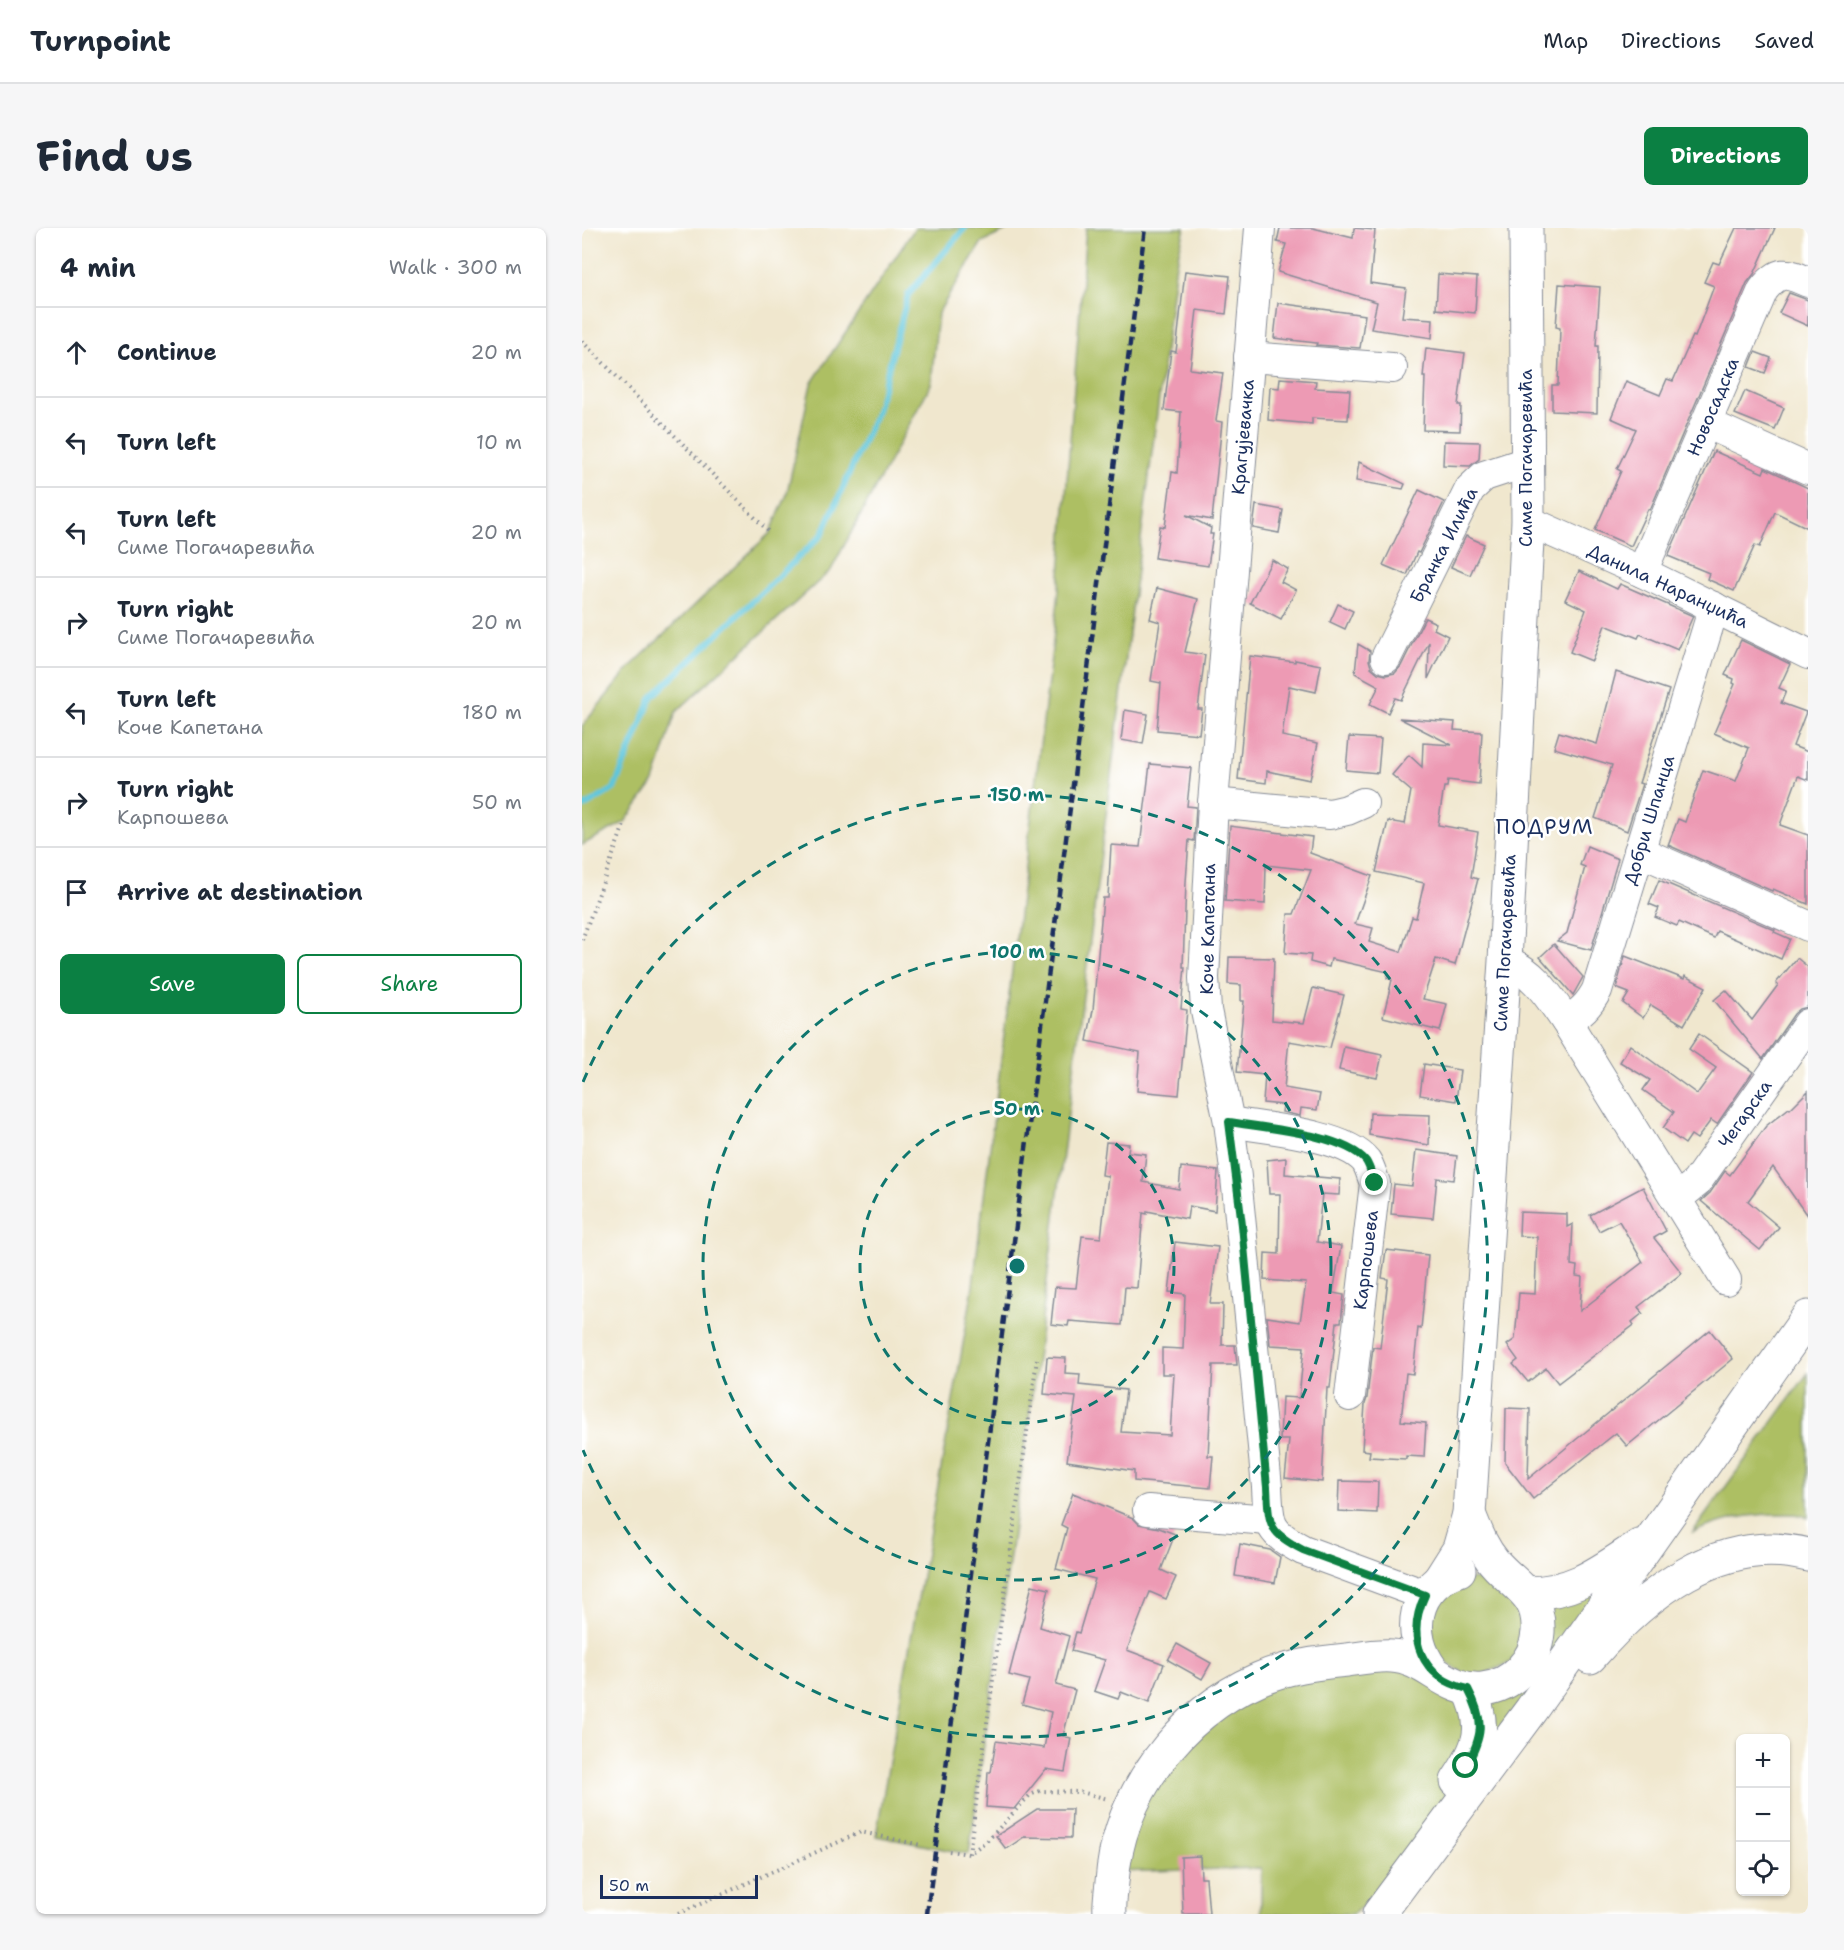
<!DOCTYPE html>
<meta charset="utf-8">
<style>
body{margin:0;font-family:"Shantell Sans",sans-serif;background:#f6f6f7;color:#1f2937}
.controls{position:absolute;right:18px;bottom:18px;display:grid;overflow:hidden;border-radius:9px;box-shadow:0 2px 4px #0004}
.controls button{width:54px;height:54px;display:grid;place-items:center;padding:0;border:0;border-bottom:2px solid #e0e1e3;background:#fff;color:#1f2937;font:30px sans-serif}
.scale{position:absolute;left:18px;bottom:15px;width:158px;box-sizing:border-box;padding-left:6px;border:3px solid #1b2f5e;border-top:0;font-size:16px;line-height:21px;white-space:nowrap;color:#1b2f5e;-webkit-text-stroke:4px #fff;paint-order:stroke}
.stop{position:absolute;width:18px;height:18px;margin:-14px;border:4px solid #0b8043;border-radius:50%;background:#fff}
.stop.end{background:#0b8043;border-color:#fff;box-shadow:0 2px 6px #0008}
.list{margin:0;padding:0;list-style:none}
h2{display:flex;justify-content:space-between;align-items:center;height:78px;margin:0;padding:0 24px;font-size:26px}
h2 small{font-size:20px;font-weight:400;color:#747a83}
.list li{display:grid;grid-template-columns:39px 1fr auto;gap:18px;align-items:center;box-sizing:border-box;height:90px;padding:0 24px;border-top:2px solid #e0e1e3}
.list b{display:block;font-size:22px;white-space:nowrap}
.list p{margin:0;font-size:20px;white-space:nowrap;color:#747a83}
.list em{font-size:20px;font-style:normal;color:#747a83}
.actions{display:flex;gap:12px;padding:18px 24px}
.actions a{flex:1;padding:14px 0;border:2px solid #0b8043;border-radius:9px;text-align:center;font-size:21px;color:#0b8043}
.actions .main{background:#0b8043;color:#fff}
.icon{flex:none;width:33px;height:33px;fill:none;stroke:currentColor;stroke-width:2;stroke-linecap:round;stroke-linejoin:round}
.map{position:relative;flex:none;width:1226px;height:1686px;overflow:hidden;border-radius:9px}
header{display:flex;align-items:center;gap:36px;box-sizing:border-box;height:84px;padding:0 30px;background:#fff;border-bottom:2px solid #e0e1e3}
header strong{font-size:28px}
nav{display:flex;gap:33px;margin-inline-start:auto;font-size:21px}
.intro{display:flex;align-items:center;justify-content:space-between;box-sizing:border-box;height:144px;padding:0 36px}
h1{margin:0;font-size:42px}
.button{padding:15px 27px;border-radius:9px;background:#0b8043;color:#fff;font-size:21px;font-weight:700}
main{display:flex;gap:36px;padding:0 36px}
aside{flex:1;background:#fff;border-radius:9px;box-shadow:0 2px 4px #0004}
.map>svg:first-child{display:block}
</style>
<header>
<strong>Turnpoint</strong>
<nav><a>Map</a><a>Directions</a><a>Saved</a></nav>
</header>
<div class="intro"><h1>Find us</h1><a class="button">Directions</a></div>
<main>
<aside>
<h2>4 min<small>Walk · 300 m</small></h2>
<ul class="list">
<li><svg class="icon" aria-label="ahead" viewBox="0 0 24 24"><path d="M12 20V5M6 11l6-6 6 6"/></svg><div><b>Continue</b></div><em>20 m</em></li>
<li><svg class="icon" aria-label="left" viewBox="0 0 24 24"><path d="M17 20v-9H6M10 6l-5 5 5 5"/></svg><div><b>Turn left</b></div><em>10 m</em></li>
<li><svg class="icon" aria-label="left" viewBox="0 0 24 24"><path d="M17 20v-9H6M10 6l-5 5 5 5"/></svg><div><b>Turn left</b><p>Симе Погачаревића</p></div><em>20 m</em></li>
<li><svg class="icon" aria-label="right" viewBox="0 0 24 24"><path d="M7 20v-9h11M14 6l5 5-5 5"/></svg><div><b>Turn right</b><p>Симе Погачаревића</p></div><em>20 m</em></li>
<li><svg class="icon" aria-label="left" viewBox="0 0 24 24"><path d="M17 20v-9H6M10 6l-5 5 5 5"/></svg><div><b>Turn left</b><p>Коче Капетана</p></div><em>180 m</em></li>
<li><svg class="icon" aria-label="right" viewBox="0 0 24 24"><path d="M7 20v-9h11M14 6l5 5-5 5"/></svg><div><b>Turn right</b><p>Карпошева</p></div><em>50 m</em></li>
<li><svg class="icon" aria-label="arrive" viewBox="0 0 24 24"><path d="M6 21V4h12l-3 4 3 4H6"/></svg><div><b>Arrive at destination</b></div></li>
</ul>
<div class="actions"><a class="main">Save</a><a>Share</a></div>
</aside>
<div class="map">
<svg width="1226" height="1686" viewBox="0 0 1226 1686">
<rect width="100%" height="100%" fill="#fff"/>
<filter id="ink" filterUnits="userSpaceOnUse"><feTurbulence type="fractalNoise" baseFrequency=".0167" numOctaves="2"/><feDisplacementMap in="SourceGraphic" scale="12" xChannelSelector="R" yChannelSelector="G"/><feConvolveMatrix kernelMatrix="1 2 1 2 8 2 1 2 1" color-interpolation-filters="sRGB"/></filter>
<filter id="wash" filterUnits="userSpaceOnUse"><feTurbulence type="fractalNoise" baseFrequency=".008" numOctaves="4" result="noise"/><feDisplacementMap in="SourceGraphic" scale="24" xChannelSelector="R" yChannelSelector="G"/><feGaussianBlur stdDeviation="1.35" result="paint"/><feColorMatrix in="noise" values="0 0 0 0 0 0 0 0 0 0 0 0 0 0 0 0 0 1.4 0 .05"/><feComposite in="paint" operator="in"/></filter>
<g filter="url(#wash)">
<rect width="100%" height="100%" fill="#f0e7ce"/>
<g fill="#adbf63" stroke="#647760" stroke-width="1.5">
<polygon points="333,0 430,0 400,14 356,85 349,156 249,342 94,484 72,554 43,594 0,617 0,498 48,439 188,305 204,269 229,156"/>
<polygon points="504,0 603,0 594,35 455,1131 387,1626 294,1608 390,1065 476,373"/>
<path d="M1226 1145V1290C1217 1285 1208 1286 1198 1286 1167 1285 1140 1293 1111 1304Z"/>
<path d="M892 1351C919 1354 942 1371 944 1401 945 1410 937 1423 934 1432L891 1451 851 1426 850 1377 875 1355Z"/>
<polygon points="1029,1352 905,1528 908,1474 959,1375"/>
<polygon points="794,1428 887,1461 884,1538 865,1567 850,1596 828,1645 770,1686 679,1686 679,1640 531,1644 542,1597 635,1475"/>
</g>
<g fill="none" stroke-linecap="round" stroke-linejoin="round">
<polyline stroke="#5fc6dc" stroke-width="6" points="0,580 32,561 70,469 240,307 295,183 326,67 383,0"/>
</g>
<g id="blocks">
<g fill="#ed9ab4">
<polygon points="698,0 731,0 771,10 772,0 793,2 788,55 824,60 820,89 851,91 850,110 789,101 795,74 696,44 704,16 695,14"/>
<polygon points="1154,0 1193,0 1172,46 1165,55 1068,282 1066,281 1049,318 1013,302 1039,243 1035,241 1054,201 1029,190 1044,153 1078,167 1085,151 1091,153 1111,108 1113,109 1132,58 1122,54 1131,34 1137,36"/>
<polygon points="603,43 648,48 644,86 615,82 608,141 641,145 634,193 640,194 630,292 604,287 629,300 628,306 631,306 626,338 573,330 578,298 583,299 590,244 595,245 599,184 582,182 589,123 594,124"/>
<polygon points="856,46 895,49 893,85 854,81"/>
<polygon points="977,56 1018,59 1014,118 1016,118 1015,185 970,183 970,157 976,157 978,100 974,99"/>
<polygon points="1207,65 1226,72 1226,98 1197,85"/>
<polygon points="696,75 783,87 778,120 734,117 735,115 692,110"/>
<polygon points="844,120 883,125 876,177 879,177 878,203 841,202 843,149 841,149"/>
<polygon points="1173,124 1189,130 1183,145 1167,139"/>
<polygon points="698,150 734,153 733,160 768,162 766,192 730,190 730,196 686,192 688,159 697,160"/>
<polygon points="1163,163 1202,180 1193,202 1153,186"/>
<polygon points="862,213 898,214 897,231 888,238 861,237"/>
<polygon points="1132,223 1181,245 1183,240 1226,260 1226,300 1193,284 1178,319 1173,317 1152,363 1125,351 1127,345 1086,328"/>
<polygon points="777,234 823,256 821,261 774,253"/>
<polygon points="837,262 862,274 837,325 835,324 825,347 801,337"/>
<polygon points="674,277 701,282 697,305 671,300"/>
<polygon points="884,308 902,316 888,347 869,339"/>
<polygon points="690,332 706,341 699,354 714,362 699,391 668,375"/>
<polygon points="997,343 1035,361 1038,356 1111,388 1096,422 1058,406 1056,410 1023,397 1010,433 988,424 1004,382 983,372"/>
<polygon points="575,360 616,371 603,424 623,427 616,481 620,481 617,506 575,502 579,455 569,453 578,394 568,391"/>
<polygon points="756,376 771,383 763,401 748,394"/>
<polygon points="843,390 854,395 852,401 866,408 846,451 847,414 819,472 813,470 806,485 788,476 797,458 773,445 776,416 788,423 787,432 789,439 796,445 804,447 813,445 819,438"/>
<polygon points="1159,412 1208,436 1197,460 1204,463 1199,475 1224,484 1211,518 1226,524 1226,552 1216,548 1198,597 1226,607 1226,676 1191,661 1190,663 1086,617 1096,591 1103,594 1121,542 1154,553 1167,520 1132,505 1153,456 1151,455 1152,451 1143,447"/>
<polygon points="668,428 713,434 713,432 739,437 734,464 707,458 700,508 736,515 728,552 685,543 684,555 656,551"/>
<polygon points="1034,444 1087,462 1057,555 1060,556 1045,603 1013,590 1030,537 972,520 977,504 1015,516"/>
<polygon points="543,482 566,486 561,516 539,512"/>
<polygon points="817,490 873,494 872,502 900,504 897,556 866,552 865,559 862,559 856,597 896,604 889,649 896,651 873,737 854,731 841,771 865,776 858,803 801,789 810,752 805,750 806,744 749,731 747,739 728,734 729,727 703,725 706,686 712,686 729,642 684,637 683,676 643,673 648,598 730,609 728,625 790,648 773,696 791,700 787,714 819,724 830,689 834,690 842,655 794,644 806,593 823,596 829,563 810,547 827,527 840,539 841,515 870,517"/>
<polygon points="767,509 799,511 796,545 764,542"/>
<polygon points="568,536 609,540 605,578 614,579 612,613 607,612 604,654 601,739 603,739 599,781 605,782 597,867 555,863 558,824 505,813 511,782 521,670 526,670 529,617 558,619"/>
<polygon points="1005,618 1036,631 1009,722 975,713 985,705 1003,639 998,637"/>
<polygon points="1077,652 1193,702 1192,704 1208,711 1199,731 1135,703 1132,710 1097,694 1095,698 1073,689 1077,680 1067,676"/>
<polygon points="972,716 1001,749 991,767 958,729"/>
<polygon points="1043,728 1102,751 1103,748 1124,759 1102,797 1069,777 1061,790 1041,775 1047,765 1034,760"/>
<polygon points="647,729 692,730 690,792 722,795 731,760 762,767 748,820 707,813 702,860 738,866 735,882 719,880 718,888 700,884 701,877 681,875 683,847 655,844 662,773 659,773 659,757 646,756"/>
<polygon points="1215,730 1226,739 1226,779 1218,781 1212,786 1181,831 1132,772 1144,762 1170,792 1196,757 1194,755"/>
<polygon points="1117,806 1171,844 1135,896 1129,892 1115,911 1109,907 1103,916 1081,900 1092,884 1061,862 1068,852 1038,834 1048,817 1115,866 1134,840 1107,821"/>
<polygon points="762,819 800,827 795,850 757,842"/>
<polygon points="842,836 878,842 874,873 838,867"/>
<polygon points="1226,863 1226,989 1191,939 1166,973 1197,999 1178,1022 1119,973 1128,965 1143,943 1148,947 1184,898 1207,880 1208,881"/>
<polygon points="788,885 848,887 847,917 787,907"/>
<polygon points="524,914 547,916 546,924 564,926 561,954 597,961 599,939 636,943 633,983 607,978 605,991 565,983 565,986 561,985 555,1060 543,1059 540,1097 487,1093 486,1098 469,1096 473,1059 494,1060 500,1008 519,1010 526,948 520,947"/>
<polygon points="834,922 875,928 872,952 855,950 851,990 809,986 812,956 830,958"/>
<polygon points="704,930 703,946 758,951 757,967 740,966 735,1014 759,1018 751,1065 762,1067 759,1094 755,1094 748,1160 745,1160 740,1254 703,1250 707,1212 698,1212 700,1169 717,1170 722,1119 688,1117 685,1089 718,1094 724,1055 682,1052 683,1025 697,1026 698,966 687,966 685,932"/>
<polygon points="1061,959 1084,1003 1072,1010 1100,1045 1056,1079 1061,1085 1050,1094 1052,1097 976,1155 964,1140 946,1154 931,1136 936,1132 925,1117 933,1111 937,1065 953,1066 955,1009 937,1008 938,984 985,986 985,999 991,996 989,1037 995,1038 994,1048 1000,1049 998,1083 1061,1034 1037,993 1017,1003 1008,987"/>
<polygon points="593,1014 636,1019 628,1076 641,1076 640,1117 653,1117 655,1137 631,1137 626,1228 631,1228 628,1260 552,1253 552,1243 485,1233 494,1169 462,1166 465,1129 484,1130 483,1145 498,1146 497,1157 544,1162 539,1204 588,1207 592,1146 580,1146 580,1120 601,1121 603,1066 587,1064"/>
<polygon points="804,1022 846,1027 839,1101 836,1100 831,1146 824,1145 819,1193 844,1195 842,1229 824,1228 824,1231 787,1229 788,1223 780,1222 783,1176 785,1170 791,1119 798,1120 806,1051 800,1050"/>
<polygon points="1128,1102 1151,1131 1045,1218 1034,1205 951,1271 923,1235 924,1180 948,1181 946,1251"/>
<polygon points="757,1253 796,1254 795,1285 756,1283"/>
<polygon points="491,1265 551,1290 557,1296 577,1300 593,1306 579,1342 594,1349 584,1371 568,1364 545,1422 582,1436 567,1475 539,1464 536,1471 512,1463 523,1432 489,1423 494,1404 497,1405 513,1351 474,1341 485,1300 479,1297"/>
<polygon points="658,1316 688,1322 698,1329 693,1355 653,1348"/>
<polygon points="450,1357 467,1361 458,1399 487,1408 474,1457 493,1462 481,1508 489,1510 483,1544 464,1541 432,1581 404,1579 406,1544 409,1544 414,1513 462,1520 469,1484 440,1476 447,1452 427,1447"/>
<polygon points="595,1416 629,1435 620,1451 586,1432"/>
<polygon points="455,1581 490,1581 489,1610 442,1609 424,1621 414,1608"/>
<polygon points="618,1628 619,1650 624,1650 627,1686 601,1686 599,1629"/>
</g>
</g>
</g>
<g filter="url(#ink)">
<use href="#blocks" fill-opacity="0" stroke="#868b96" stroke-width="1.5"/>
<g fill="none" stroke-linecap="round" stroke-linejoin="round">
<defs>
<g id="minor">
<path d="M678 0 631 575 622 750 624 782 647 894 654 949 685 1259C687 1297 685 1303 721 1322L843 1367"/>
<polyline points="667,129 810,140"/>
<polyline points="1124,195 1226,241"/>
<polyline points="946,293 1060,344 1226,426"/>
<path d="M1060 344 1181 62C1197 42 1204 44 1226 54"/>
<path d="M1132 379 1015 762C1007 777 999 785 984 793L1144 1052"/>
<polyline points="804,430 888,261 902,248 945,234"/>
<polyline points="631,575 748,586 765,582 781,575"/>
<polyline points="1057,623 1226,698"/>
<path d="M923 733C952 743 967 769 984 793"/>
<path d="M647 894C682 900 762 906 784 933 788 939 790 948 793 955L768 1168"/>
<polyline points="1094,971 1114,955 1226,796"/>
<polyline points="566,1282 686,1292"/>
</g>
<g id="major">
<polyline points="858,1351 877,1321 887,1286 923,733 946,293 944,0"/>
<path d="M945 1365C992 1365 1019 1343 1057 1318"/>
<path d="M1008 1429C1062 1367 1137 1304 1226 1327"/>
<path d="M850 1442C823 1405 831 1358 877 1342"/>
<path d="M875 1553C898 1519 906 1499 887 1461"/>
<path d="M528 1686C527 1676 529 1665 530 1654 536 1567 597 1486 677 1451 705 1439 734 1435 765 1432 779 1430 795 1427 810 1428 845 1430 865 1465 901 1461 930 1458 954 1433 956 1404 958 1365 933 1359 912 1334 900 1320 894 1303 887 1286"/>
<polyline points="797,1686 949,1482 1226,1089"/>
</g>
</defs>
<use href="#minor" stroke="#868b96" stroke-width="32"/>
<use href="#major" stroke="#868b96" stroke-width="35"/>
<g stroke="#868b96" stroke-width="4" stroke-dasharray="1.5 4.5" stroke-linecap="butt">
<polyline points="0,113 188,305"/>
<polyline points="0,712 43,594"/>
<polyline points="455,1131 387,1626 406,1612 448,1567 458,1563 499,1564 526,1571"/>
<polyline points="367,1623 387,1626"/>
<polyline points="96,1686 279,1604 339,1617"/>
</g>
<use href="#minor" stroke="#fff" stroke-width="30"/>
<use href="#major" stroke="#fff" stroke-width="33"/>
<polyline stroke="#1b2f5e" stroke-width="4.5" stroke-dasharray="9 4.5" stroke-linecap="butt" points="345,1686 563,0"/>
</g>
</g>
<g fill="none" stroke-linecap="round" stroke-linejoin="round" filter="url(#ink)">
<path stroke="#0b8043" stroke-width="8" d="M793 955C790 948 788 939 784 933 762 906 682 900 647 894L660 997 685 1259C687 1297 685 1303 721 1322L843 1367C823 1410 839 1450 886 1461 903 1493 901 1508 884 1538"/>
</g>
<g fill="none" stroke="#0f766e" stroke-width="3" stroke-dasharray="10 8">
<circle cx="435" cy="1038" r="157"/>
<circle cx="435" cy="1038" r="314"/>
<path d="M1 854A471 471 0 1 1 1 1222"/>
</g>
<g text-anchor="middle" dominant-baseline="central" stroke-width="5" stroke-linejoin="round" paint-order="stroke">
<g font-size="18" fill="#1b2f5e" stroke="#fff">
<text transform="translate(1131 179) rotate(-67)">Новосадска</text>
<text transform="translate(661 209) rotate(-85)">Крагујевачка</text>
<text transform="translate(944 230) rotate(-90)">Симе Погачаревића</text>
<text transform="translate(862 317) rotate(-63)">Бранка Илића</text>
<text transform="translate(1086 358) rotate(25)">Данила Наранџића</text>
<text transform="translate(1067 592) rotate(-73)">Добри Шпанца</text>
<text transform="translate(626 701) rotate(-89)">Коче Капетана</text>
<text transform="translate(923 715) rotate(-87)">Симе Погачаревића</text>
<text transform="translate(1163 886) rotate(-55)">Чегарска</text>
<text transform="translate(784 1032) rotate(-83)">Карпошева</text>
</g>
<g font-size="21" letter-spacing="1.5" fill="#1b2f5e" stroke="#fff">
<text x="963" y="599">ПОДРУМ</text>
</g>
</g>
<circle cx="435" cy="1038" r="9" fill="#0f766e" stroke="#fff" stroke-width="3"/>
<g font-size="18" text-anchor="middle" font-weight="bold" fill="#0f766e" stroke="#fff" stroke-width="5" stroke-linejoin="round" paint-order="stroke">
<text x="435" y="573">150 m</text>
<text x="435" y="730">100 m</text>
<text x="435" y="887">50 m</text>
</g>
</svg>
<div class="controls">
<button>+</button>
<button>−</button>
<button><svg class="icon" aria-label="locate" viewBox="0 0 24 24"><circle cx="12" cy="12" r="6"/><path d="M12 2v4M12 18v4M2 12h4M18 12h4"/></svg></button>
</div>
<div class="scale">50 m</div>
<div class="stop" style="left:884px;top:1538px"></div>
<div class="stop end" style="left:793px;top:955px"></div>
</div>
</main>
